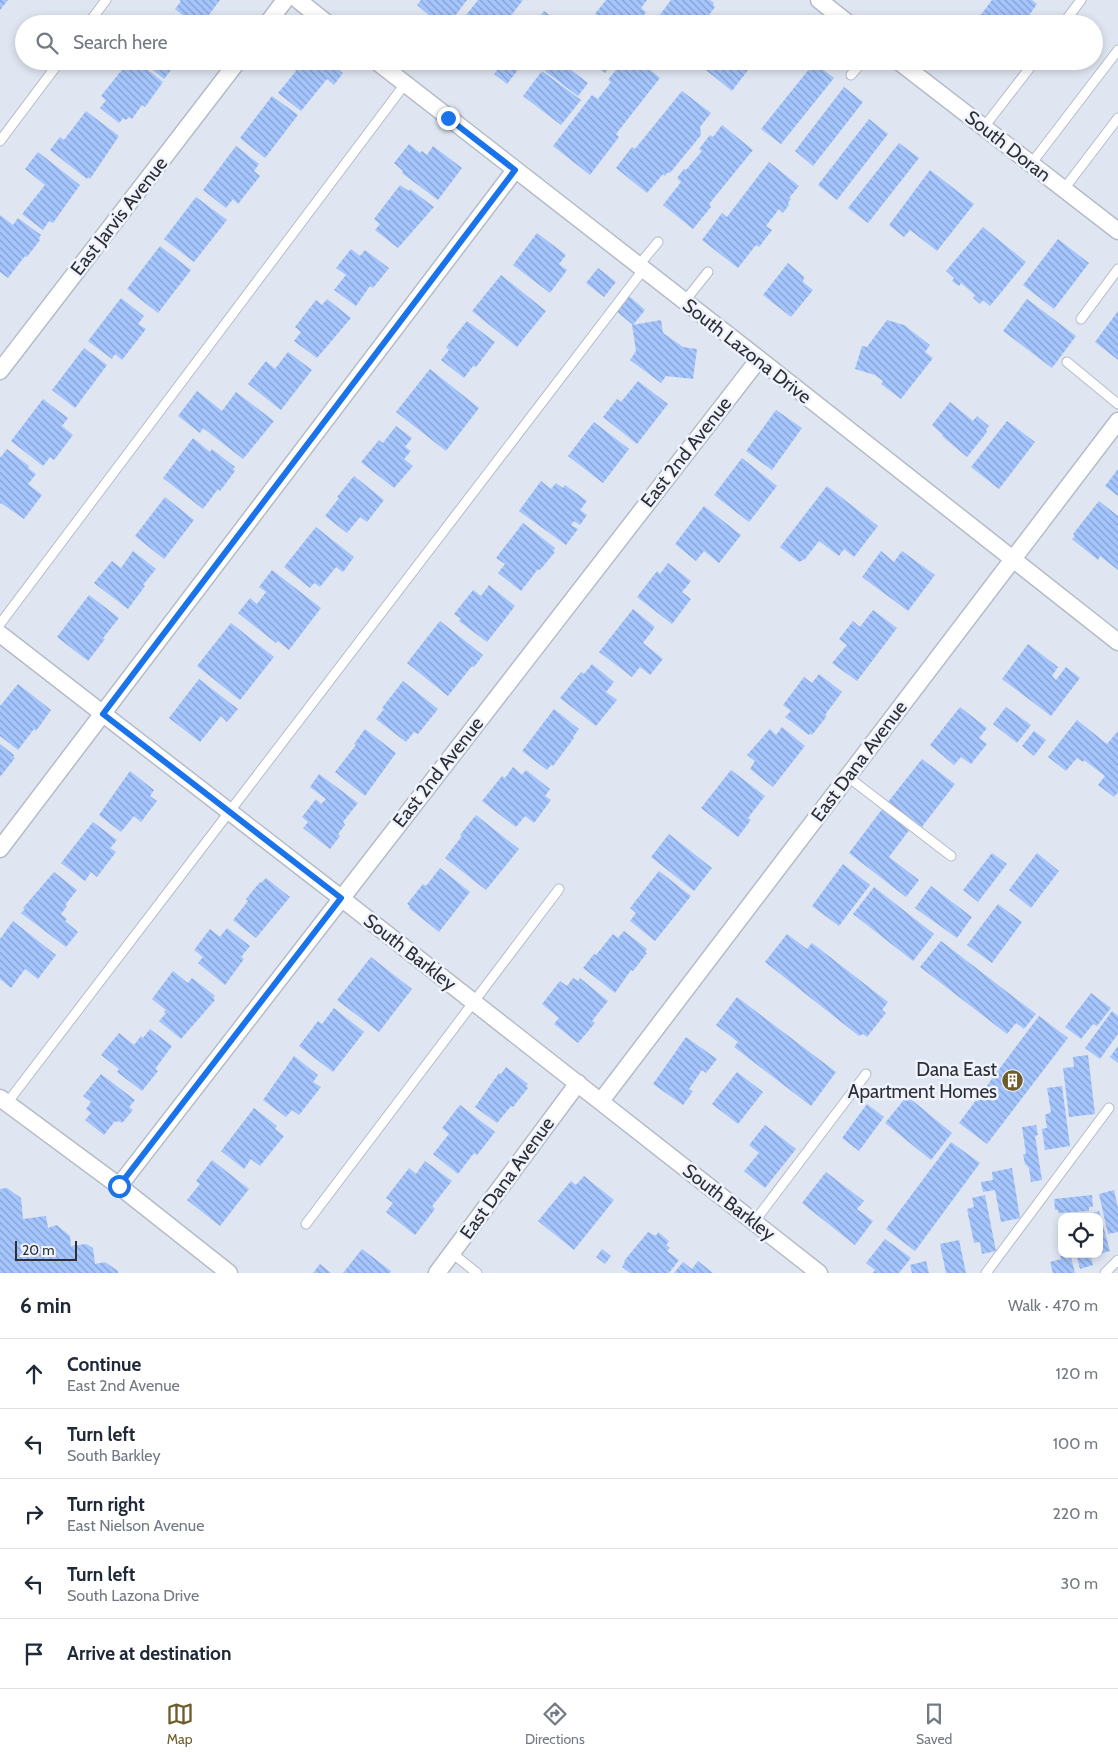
<!DOCTYPE html>
<meta charset="utf-8">
<style>
body{margin:0;font-family:Cabin,sans-serif;background:#f6f6f7;color:#1f2937}
.controls{position:absolute;right:15px;bottom:15px;display:grid;overflow:hidden;border-radius:10px;box-shadow:0 2px 8px #0003}
.controls button{width:45px;height:45px;display:grid;place-items:center;padding:0;border:0;border-bottom:1px solid #e0e1e3;background:#fff;color:#1f2937;font:25px sans-serif}
.scale{position:absolute;left:15px;bottom:12px;width:62px;box-sizing:border-box;padding-left:5px;border:2px solid #2d2f34;border-top:0;font-size:14px;line-height:18px;white-space:nowrap;color:#2d2f34;-webkit-text-stroke:4px #eef3fd;paint-order:stroke}
.stop{position:absolute;width:15px;height:15px;margin:-11px;border:4px solid #1a73e8;border-radius:50%;background:#fff}
.stop.end{background:#1a73e8;border-color:#fff;box-shadow:0 1px 5px #0008}
.list{margin:0;padding:0;list-style:none}
h2{display:flex;justify-content:space-between;align-items:center;height:65px;margin:0;padding:0 20px;font-size:21px}
h2 small{font-size:16px;font-weight:400;color:#747a83}
.list li{display:grid;grid-template-columns:32px 1fr auto;gap:15px;align-items:center;box-sizing:border-box;height:70px;padding:0 20px;border-top:1px solid #e0e1e3}
.list b{display:block;font-size:19px;white-space:nowrap}
.list p{margin:0;font-size:16px;white-space:nowrap;color:#747a83}
.list em{font-size:16px;font-style:normal;color:#747a83}
.icon{flex:none;width:28px;height:28px;fill:none;stroke:currentColor;stroke-width:2;stroke-linecap:round;stroke-linejoin:round}
.map{position:relative;flex:none;width:1118px;height:1273px;overflow:hidden}
.search{position:absolute;background:#fff;box-shadow:0 2px 8px #0003;left:15px;right:15px;top:15px;height:55px;display:flex;align-items:center;gap:12px;box-sizing:border-box;padding:0 18px;border-radius:28px;color:#747a83;font-size:19px}
.sheet{height:415px;background:#fff}
nav{display:flex;justify-content:space-around;align-items:center;box-sizing:border-box;height:70px;border-top:1px solid #e0e1e3;background:#fff;font-size:14px;color:#747a83}
nav a{display:grid;justify-items:center;gap:2px}
nav .on{color:#6e5c2a}
.map>svg:first-child{display:block}
</style>
<div class="map">
<svg width="1118" height="1273" viewBox="0 0 1118 1273">
<defs>
<pattern id="building-back-hatch" width="6" height="6" patternUnits="userSpaceOnUse" patternTransform="scale(1.25)"><rect width="6" height="6" fill="#a4c5fd"/><path d="M-1 5l2 2M0 0l6 6M5-1l2 2" fill="none" stroke="#86a0ce"/></pattern>
</defs>
<rect width="100%" height="100%" fill="#dfe6f2"/>
<g fill="url(#building-back-hatch)">
<polygon points="0,0 8,0 0,10"/>
<polygon points="179,0 220,0 202,24 194,24 175,9 181,1"/>
<polygon points="421,0 467,0 449,24 422,24 429,15 417,5"/>
<polygon points="478,0 523,0 506,22 500,17 495,24 459,24"/>
<polygon points="606,0 647,0 641,8 646,12 637,24 632,20 629,24 609,24 595,14"/>
<polygon points="671,0 710,0 714,3 713,5 715,7 702,24 653,24"/>
<polygon points="992,0 1032,0 1037,4 1023,24 974,24"/>
<polygon points="544,11 557,21 555,24 534,24"/>
<polygon points="172,18 179,24 167,24"/>
<polygon points="590,19 596,24 586,24"/>
<polygon points="129,61 140,70 143,66 163,82 145,107 142,105 132,119 129,117 126,120 123,118 119,123 100,108 106,100 101,96"/>
<polygon points="142,61 178,61 164,79"/>
<polygon points="301,61 328,61 343,73 334,85 327,79 301,111 278,93 296,71 294,69"/>
<polygon points="447,61 466,61 458,70"/>
<polygon points="504,61 525,61 507,84 494,74"/>
<polygon points="553,61 559,61 588,83 578,96 545,71"/>
<polygon points="590,61 615,61 605,73"/>
<polygon points="623,61 639,61 660,78 616,134 619,137 590,175 553,146 592,95 598,99 611,82 608,80"/>
<polygon points="706,61 755,61 732,91 702,67"/>
<polygon points="814,63 834,78 781,144 761,129"/>
<polygon points="542,71 581,100 561,125 523,96"/>
<polygon points="844,87 863,102 813,166 795,151"/>
<polygon points="682,91 711,113 700,127 701,135 670,173 668,172 665,176 663,174 647,193 616,168 632,147 635,149"/>
<polygon points="272,96 298,115 265,158 240,138"/>
<polygon points="86,111 119,136 90,179 88,177 87,179 50,150 60,137 64,140"/>
<polygon points="869,119 888,134 837,200 818,185"/>
<polygon points="722,125 753,150 709,204 711,207 693,229 663,205 681,182 677,178 684,169 686,170 702,151 699,149 710,135 713,137"/>
<polygon points="899,143 919,158 868,223 848,208"/>
<polygon points="409,144 420,153 422,151 427,155 433,146 462,168 438,200 402,173 403,171 394,163"/>
<polygon points="236,146 259,164 254,171 260,176 238,204 233,199 226,208 203,190"/>
<polygon points="38,152 80,185 53,223 49,221 43,230 22,214 45,185 25,169"/>
<polygon points="769,162 799,186 789,198 791,199 788,203 789,205 783,213 779,209 766,226 772,230 759,247 756,245 738,268 702,240 722,213 727,217"/>
<polygon points="930,170 974,204 937,251 910,230 904,237 889,225"/>
<polygon points="400,185 409,191 410,189 434,207 398,248 375,230 380,224 374,219"/>
<polygon points="196,197 227,220 194,262 164,239"/>
<polygon points="0,215 13,225 18,218 41,235 39,238 40,240 27,257 25,256 8,278 0,272"/>
<polygon points="983,227 1026,262 990,306 983,300 980,304 973,298 975,295 961,283 959,286 952,281 954,278 946,271"/>
<polygon points="537,233 566,255 559,264 567,270 550,293 513,265"/>
<polygon points="1058,239 1089,263 1054,309 1023,285"/>
<polygon points="160,246 191,270 158,313 127,289"/>
<polygon points="351,249 360,256 365,250 389,268 373,288 370,286 356,306 334,290 346,275 336,268"/>
<polygon points="788,263 804,277 803,282 813,290 791,317 763,295"/>
<polygon points="598,268 616,282 604,297 586,283"/>
<polygon points="501,275 546,311 517,347 472,311"/>
<polygon points="629,296 645,310 633,325 616,311"/>
<polygon points="121,298 144,316 138,324 146,329 122,360 115,354 112,359 88,341"/>
<polygon points="327,299 351,318 317,358 294,341 301,332 295,327 316,300 322,305"/>
<polygon points="1027,299 1076,336 1052,368 1003,331"/>
<polygon points="1118,311 1118,360 1095,342"/>
<polygon points="661,320 663,333 683,347 697,349 693,379 666,376 661,383 630,360 636,351 632,325"/>
<polygon points="887,320 904,325 930,345 925,352 933,358 901,399 881,384 883,381 875,375 855,369 862,346 867,347"/>
<polygon points="467,321 495,342 476,367 473,366 464,378 441,360 449,350 446,347"/>
<polygon points="84,348 107,365 75,408 52,390"/>
<polygon points="288,352 312,370 281,410 248,384 266,361 275,369"/>
<polygon points="430,369 479,408 446,451 396,412"/>
<polygon points="638,381 668,404 637,444 603,417 617,399 621,402"/>
<polygon points="197,391 222,411 236,392 274,421 243,459 203,428 200,433 178,416"/>
<polygon points="43,399 68,418 62,426 73,435 54,460 50,457 43,466 11,441"/>
<polygon points="950,402 973,421 977,416 989,426 986,430 987,432 967,457 942,436 943,435 932,425"/>
<polygon points="776,410 802,428 772,470 746,451"/>
<polygon points="1007,421 1035,442 999,489 971,467"/>
<polygon points="594,422 629,449 603,483 568,456"/>
<polygon points="396,426 412,438 405,447 411,451 404,459 413,466 394,488 361,462 379,440 383,443"/>
<polygon points="193,438 210,452 212,449 235,467 233,469 235,471 220,491 218,489 203,509 163,478"/>
<polygon points="7,449 29,466 28,468 36,474 28,484 42,495 24,519 1,503 0,504 0,458"/>
<polygon points="742,458 777,486 749,522 714,495"/>
<polygon points="1118,469 1118,496 1105,486"/>
<polygon points="354,476 384,500 367,522 360,517 347,533 325,516 339,498 337,497"/>
<polygon points="541,481 551,489 556,483 563,488 565,485 587,501 580,510 587,515 580,525 574,521 571,525 578,529 566,545 519,511"/>
<polygon points="827,486 878,526 854,557 844,549 839,556 819,541 805,559 799,562 780,547"/>
<polygon points="165,497 194,520 164,559 135,536"/>
<polygon points="1099,501 1118,516 1118,570 1100,556 1098,560 1072,539 1075,536 1073,534"/>
<polygon points="704,506 741,535 719,563 704,551 696,561 675,544"/>
<polygon points="523,523 555,548 553,551 555,552 540,570 538,569 521,591 498,573 505,564 496,558"/>
<polygon points="316,527 354,557 343,572 336,567 320,587 314,583 310,588 284,567"/>
<polygon points="133,551 156,569 143,585 145,586 128,609 94,583 112,561 121,568"/>
<polygon points="881,551 894,562 902,551 935,575 908,611 862,577"/>
<polygon points="668,563 691,581 682,592 691,599 672,624 637,597 657,571 660,574"/>
<polygon points="272,570 321,608 289,650 278,641 276,643 238,613 250,598 257,604 266,592 259,587"/>
<polygon points="489,585 515,606 487,642 459,621 461,619 454,614 473,590 481,596"/>
<polygon points="89,595 119,618 103,638 105,639 88,661 57,637"/>
<polygon points="633,609 655,627 643,643 663,659 650,675 640,667 632,677 599,652"/>
<polygon points="873,610 897,628 857,681 832,663 847,645 839,639 853,621 860,627"/>
<polygon points="440,621 483,655 474,667 472,666 448,696 407,663"/>
<polygon points="231,623 274,657 240,700 197,666"/>
<polygon points="1028,644 1058,667 1052,676 1056,680 1066,667 1080,678 1051,716 1002,679"/>
<polygon points="592,664 614,682 606,692 617,700 596,726 560,698 581,672 584,674"/>
<polygon points="819,674 842,692 825,715 827,716 812,735 810,733 809,735 785,717 791,711 783,705 804,677 812,683"/>
<polygon points="199,679 238,709 227,722 221,716 200,742 169,718"/>
<polygon points="403,681 438,709 418,734 414,732 406,742 376,719 384,709 382,708"/>
<polygon points="18,684 51,710 36,731 34,729 18,750 0,736 0,706"/>
<polygon points="960,707 987,728 979,738 987,744 971,764 961,757 954,765 930,745"/>
<polygon points="1006,707 1031,725 1017,743 993,724"/>
<polygon points="554,709 579,729 573,737 574,738 553,766 551,765 547,770 522,751"/>
<polygon points="1077,720 1107,744 1118,731 1118,792 1114,797 1098,785 1105,776 1084,760 1083,762 1077,758 1066,771 1048,757"/>
<polygon points="782,727 805,746 773,787 750,769 755,761 747,755 770,729 776,735"/>
<polygon points="365,729 396,753 365,796 335,772 356,745 354,744"/>
<polygon points="1034,731 1046,740 1034,756 1022,746"/>
<polygon points="0,744 14,755 13,757 15,758 0,777"/>
<polygon points="922,759 955,784 921,828 888,802"/>
<polygon points="513,767 522,775 526,770 550,789 545,796 551,800 534,823 525,816 516,827 482,801 502,776 505,778"/>
<polygon points="731,770 765,796 748,818 751,820 738,837 701,808"/>
<polygon points="130,771 154,790 150,796 157,801 141,822 134,816 121,832 99,815"/>
<polygon points="319,774 358,803 343,822 345,825 338,834 340,836 330,849 303,828 308,822 302,817 316,799 321,804 326,799 310,787"/>
<polygon points="883,808 910,829 889,857 919,880 906,897 849,853"/>
<polygon points="476,815 519,849 486,890 445,858 462,836 460,835"/>
<polygon points="93,822 117,840 110,848 116,852 97,877 91,872 85,881 61,863"/>
<polygon points="669,834 712,868 694,891 651,857"/>
<polygon points="992,853 1007,864 978,902 963,890"/>
<polygon points="1037,853 1059,871 1031,908 1009,890"/>
<polygon points="843,864 870,885 839,926 812,906"/>
<polygon points="440,868 470,892 439,932 409,908 410,906 407,904 423,884 426,886"/>
<polygon points="659,871 691,896 655,941 630,921 636,913 630,908"/>
<polygon points="54,872 77,890 65,905 67,906 61,914 67,919 65,921 78,932 66,947 21,913 25,909 23,908"/>
<polygon points="266,878 290,897 256,938 233,920 248,901 246,899 260,882 261,883"/>
<polygon points="931,886 972,917 957,938 915,908"/>
<polygon points="874,887 934,934 913,961 853,914"/>
<polygon points="998,904 1022,922 992,963 967,945"/>
<polygon points="13,921 56,955 38,979 25,969 11,988 0,979 0,939"/>
<polygon points="227,928 250,946 241,957 244,959 225,985 198,963 203,957 194,950 210,929 220,937"/>
<polygon points="624,931 647,949 645,952 647,953 633,971 631,970 615,993 583,968 594,954 596,955 613,934 618,938"/>
<polygon points="787,934 807,949 812,943 888,1002 882,1010 886,1013 867,1037 863,1034 859,1036 765,962"/>
<polygon points="941,941 1036,1014 1024,1029 1016,1023 1007,1034 920,967"/>
<polygon points="371,957 412,989 379,1032 337,1000"/>
<polygon points="173,971 188,983 192,978 215,996 213,998 215,1000 181,1039 159,1021 166,1013 164,1012 166,1010 152,999"/>
<polygon points="573,978 578,981 580,978 608,1001 592,1021 595,1023 578,1043 554,1024 559,1018 542,1004 560,981 567,986"/>
<polygon points="1091,993 1111,1008 1097,1026 1093,1024 1081,1039 1065,1027"/>
<polygon points="737,997 836,1072 811,1106 734,1047 738,1042 716,1025"/>
<polygon points="334,1008 364,1032 333,1072 299,1046 318,1021 322,1024"/>
<polygon points="1112,1011 1118,1016 1118,1034 1100,1059 1085,1048"/>
<polygon points="1039,1016 1068,1038 987,1144 959,1123"/>
<polygon points="150,1029 172,1046 155,1069 158,1071 142,1091 117,1072 119,1069 101,1055 119,1033 134,1045 141,1036 143,1038"/>
<polygon points="686,1037 717,1059 706,1073 702,1070 689,1089 693,1091 683,1105 653,1084"/>
<polygon points="1118,1046 1118,1063 1110,1057"/>
<polygon points="1088,1055 1095,1114 1069,1117 1063,1068 1074,1067 1073,1057"/>
<polygon points="294,1056 318,1075 313,1082 321,1087 299,1115 292,1110 286,1117 263,1100"/>
<polygon points="506,1067 528,1084 526,1086 528,1088 513,1107 511,1106 497,1123 475,1107 499,1073 501,1074"/>
<polygon points="737,1072 763,1092 738,1124 712,1104"/>
<polygon points="101,1074 135,1100 129,1107 133,1110 122,1123 119,1121 117,1122 115,1121 104,1135 85,1120 91,1113 86,1109 91,1102 83,1096"/>
<polygon points="1062,1086 1070,1146 1045,1150 1042,1129 1047,1128 1045,1115 1051,1112 1047,1088"/>
<polygon points="907,1096 952,1133 931,1160 885,1123"/>
<polygon points="867,1104 884,1117 859,1151 842,1138"/>
<polygon points="460,1105 495,1132 477,1155 474,1153 458,1174 433,1154 449,1134 442,1128"/>
<polygon points="254,1108 277,1126 275,1129 284,1136 260,1166 251,1159 244,1169 221,1151"/>
<polygon points="765,1125 796,1149 765,1188 744,1171 759,1153 749,1145"/>
<polygon points="1036,1125 1038,1135 1035,1136 1042,1180 1031,1182 1029,1168 1025,1164 1023,1154 1026,1154 1022,1127"/>
<polygon points="951,1142 980,1163 915,1251 886,1229"/>
<polygon points="212,1160 249,1189 220,1226 187,1200 200,1184 196,1181"/>
<polygon points="425,1161 452,1181 432,1206 435,1209 415,1235 386,1212 393,1203 386,1198 409,1168 416,1174"/>
<polygon points="1012,1168 1020,1218 1001,1222 995,1190 983,1192 981,1182 993,1180 992,1172"/>
<polygon points="826,1172 864,1201 857,1209 873,1221 855,1245 802,1203"/>
<polygon points="584,1176 614,1200 574,1250 538,1221 571,1181 576,1185"/>
<polygon points="7,1188 21,1198 23,1219 46,1216 48,1228 57,1225 70,1236 71,1246 86,1244 93,1248 95,1264 105,1262 118,1271 118,1273 0,1273 0,1189"/>
<polygon points="1114,1190 1118,1208 1118,1232 1108,1234 1099,1194"/>
<polygon points="985,1195 996,1251 982,1254 980,1242 974,1243 967,1209 974,1207 972,1198"/>
<polygon points="1092,1195 1093,1207 1089,1207 1089,1211 1058,1213 1058,1210 1055,1210 1054,1199"/>
<polygon points="1099,1211 1110,1251 1099,1254 1099,1217 1091,1217 1090,1214"/>
<polygon points="648,1232 656,1236 658,1232 669,1241 666,1245 670,1248 667,1251 679,1260 669,1273 630,1273 622,1267 625,1262 624,1261"/>
<polygon points="885,1239 911,1258 899,1273 873,1273 875,1270 866,1263"/>
<polygon points="959,1240 966,1273 946,1273 940,1244"/>
<polygon points="362,1249 391,1271 390,1273 343,1273"/>
<polygon points="602,1249 611,1256 605,1264 596,1257"/>
<polygon points="1076,1254 1090,1254 1093,1265 1080,1269"/>
<polygon points="1067,1255 1067,1258 1071,1257 1075,1273 1053,1273 1050,1262 1061,1259 1060,1256"/>
<polygon points="698,1261 713,1273 674,1273 683,1262 692,1269"/>
<polygon points="926,1261 929,1273 912,1273 910,1265"/>
<polygon points="320,1264 331,1273 313,1273"/>
</g>
<g fill="none" stroke-linecap="round" stroke-linejoin="round">
<defs>
<g id="service">
<polyline points="88,24 106,0"/>
<polyline points="1063,24 1081,0"/>
<polyline points="851,75 863,61"/>
<polyline points="984,127 1035,61"/>
<polyline points="0,141 60,61"/>
<polyline points="1031,164 1118,50"/>
<polyline points="1064,189 1118,118"/>
<polyline points="638,266 658,242"/>
<polyline points="684,302 708,272"/>
<polyline points="1081,319 1118,269"/>
<polyline points="1067,362 1118,404"/>
<polyline points="0,624 405,84"/>
<polyline points="848,777 951,856"/>
<polyline points="7,1103 643,270"/>
<polyline points="754,1222 866,1074"/>
<polyline points="306,1224 559,889"/>
<polyline points="452,1253 477,1273"/>
<polyline points="986,1273 1109,1108"/>
<polyline points="1105,1273 1118,1260"/>
</g>
<g id="minor">
<polyline points="298,0 328,24"/>
<polyline points="819,0 849,24"/>
<polyline points="267,24 285,0"/>
<polyline points="376,61 759,359 1118,642"/>
<polyline points="898,61 1118,231"/>
<polyline points="0,371 238,61"/>
<polyline points="0,634 341,898 819,1273"/>
<polyline points="0,849 515,170"/>
<polyline points="0,1098 119,1186 229,1273"/>
<polyline points="601,1101 1118,421"/>
<polyline points="119,1186 759,359"/>
<polyline points="437,1273 578,1083"/>
</g>
</defs>
<use href="#service" stroke="#b5bcc7" stroke-width="11"/>
<use href="#minor" stroke="#b5bcc7" stroke-width="19"/>
<use href="#service" stroke="#fff" stroke-width="9"/>
<use href="#minor" stroke="#fff" stroke-width="16"/>
</g>
<g fill="none" stroke-linecap="round" stroke-linejoin="round">
<polyline stroke="#1a73e8" stroke-width="6" points="119,1186 341,898 103,714 515,170 448,118"/>
</g>
<defs>
<symbol id="building-disc" viewBox="-11 -11 22 22"><circle r="9.5" fill="#6e5c2a" stroke="#eef3fd"/><path d="M-4-6H4V6H1V3H-1V6H-4ZM-2.5-4.3h1.7v1.8h-1.7ZM.8-4.3h1.7v1.8H.8ZM-2.5-1h1.7V.8h-1.7ZM.8-1h1.7V.8H.8Z" fill="#fff"/></symbol>
</defs>
<g fill-rule="evenodd">
<use href="#building-disc" x="1000" y="1068" width="25" height="25"/>
</g>
<g text-anchor="middle" dominant-baseline="central" stroke-width="5" stroke-linejoin="round" paint-order="stroke">
<g font-size="19" fill="#2d2f34" stroke="#eef3fd">
<text transform="translate(1008 146) rotate(38)">South Doran</text>
<text transform="translate(119 216) rotate(-52)">East Jarvis Avenue</text>
<text transform="translate(747 351) rotate(38)">South Lazona Drive</text>
<text transform="translate(686 452) rotate(-52)">East 2nd Avenue</text>
<text transform="translate(859 761) rotate(-53)">East Dana Avenue</text>
<text transform="translate(438 772) rotate(-52)">East 2nd Avenue</text>
<text transform="translate(410 952) rotate(38)">South Barkley</text>
<text transform="translate(507 1178) rotate(-54)">East Dana Avenue</text>
<text transform="translate(729 1202) rotate(38)">South Barkley</text>
</g>
<g font-size="19" fill="#2d2f34" stroke="#eef3fd" text-anchor="end">
<text x="997" y="1069">Dana East<tspan x="997" dy="22">Apartment Homes</tspan></text>
</g>
</g>
</svg>
<div class="controls">
<button><svg class="icon" aria-label="locate" viewBox="0 0 24 24"><circle cx="12" cy="12" r="6"/><path d="M12 2v4M12 18v4M2 12h4M18 12h4"/></svg></button>
</div>
<div class="scale">20 m</div>
<div class="stop" style="left:119px;top:1186px"></div>
<div class="stop end" style="left:448px;top:118px"></div>
<div class="search"><svg class="icon" aria-label="search" viewBox="0 0 24 24"><circle cx="10" cy="10" r="6"/><path d="M15 15l6 6"/></svg>Search here</div>
</div>
<section class="sheet">
<h2>6 min<small>Walk · 470 m</small></h2>
<ul class="list">
<li><svg class="icon" aria-label="ahead" viewBox="0 0 24 24"><path d="M12 20V5M6 11l6-6 6 6"/></svg><div><b>Continue</b><p>East 2nd Avenue</p></div><em>120 m</em></li>
<li><svg class="icon" aria-label="left" viewBox="0 0 24 24"><path d="M17 20v-9H6M10 6l-5 5 5 5"/></svg><div><b>Turn left</b><p>South Barkley</p></div><em>100 m</em></li>
<li><svg class="icon" aria-label="right" viewBox="0 0 24 24"><path d="M7 20v-9h11M14 6l5 5-5 5"/></svg><div><b>Turn right</b><p>East Nielson Avenue</p></div><em>220 m</em></li>
<li><svg class="icon" aria-label="left" viewBox="0 0 24 24"><path d="M17 20v-9H6M10 6l-5 5 5 5"/></svg><div><b>Turn left</b><p>South Lazona Drive</p></div><em>30 m</em></li>
<li><svg class="icon" aria-label="arrive" viewBox="0 0 24 24"><path d="M6 21V4h12l-3 4 3 4H6"/></svg><div><b>Arrive at destination</b></div></li>
</ul>
</section>
<nav>
<a class="on"><svg class="icon" aria-label="map" viewBox="0 0 24 24"><path d="M3 6l6-2 6 2 6-2v14l-6 2-6-2-6 2zM9 4v14M15 6v14"/></svg>Map</a>
<a><svg class="icon" aria-label="directions" viewBox="0 0 24 24"><path d="M12 3l9 9-9 9-9-9zM9 14v-3h6M13 9l2 2-2 2"/></svg>Directions</a>
<a><svg class="icon" aria-label="saved" viewBox="0 0 24 24"><path d="M7 4h10v16l-5-4-5 4z"/></svg>Saved</a>
</nav>
